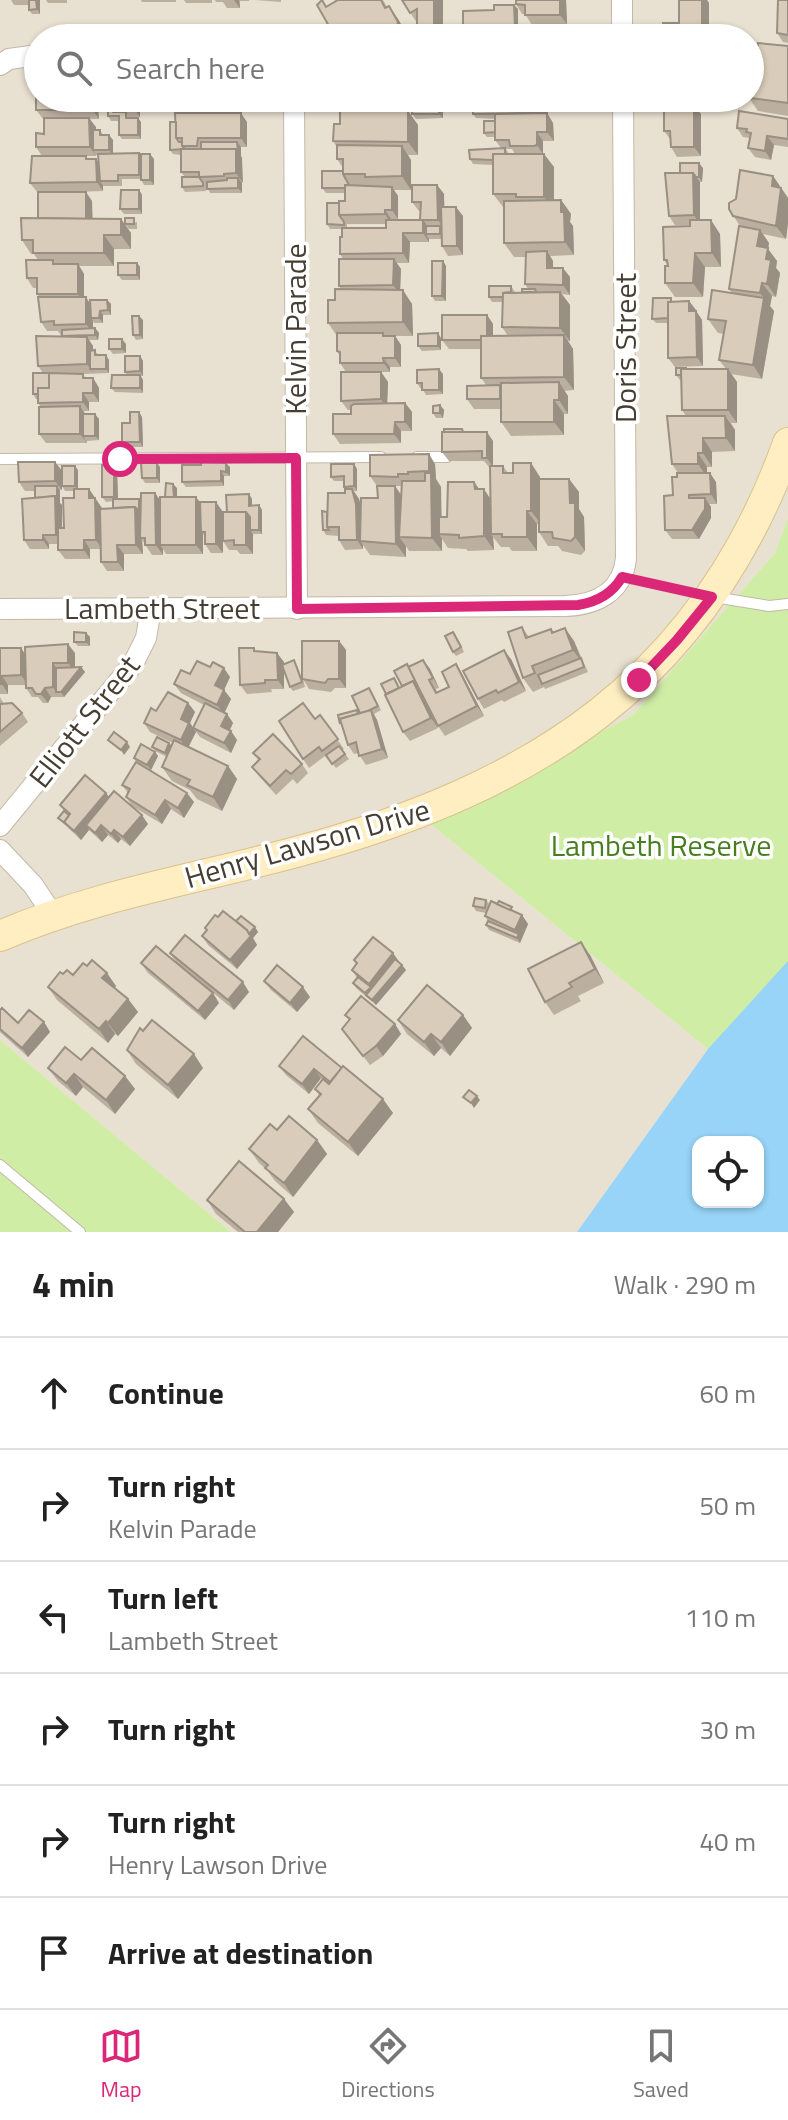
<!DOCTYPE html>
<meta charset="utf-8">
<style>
body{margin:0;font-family:"Titillium Web",sans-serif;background:#f6f6f6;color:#222}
.controls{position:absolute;right:24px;bottom:24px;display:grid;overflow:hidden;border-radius:16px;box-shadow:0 2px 6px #0004}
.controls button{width:72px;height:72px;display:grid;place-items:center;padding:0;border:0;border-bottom:2px solid #e0e0e0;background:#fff;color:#222;font:40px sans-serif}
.stop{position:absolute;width:24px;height:24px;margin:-18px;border:6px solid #db2777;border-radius:50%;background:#fff}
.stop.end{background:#db2777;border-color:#fff;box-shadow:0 2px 8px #0008}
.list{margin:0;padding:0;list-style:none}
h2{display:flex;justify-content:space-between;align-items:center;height:104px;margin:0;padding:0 32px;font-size:34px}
h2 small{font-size:26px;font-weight:400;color:#767676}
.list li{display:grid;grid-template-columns:52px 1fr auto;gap:24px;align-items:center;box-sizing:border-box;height:112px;padding:0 32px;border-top:2px solid #e0e0e0}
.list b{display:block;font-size:30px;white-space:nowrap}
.list p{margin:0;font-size:26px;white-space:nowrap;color:#767676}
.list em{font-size:26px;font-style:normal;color:#767676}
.icon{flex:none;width:44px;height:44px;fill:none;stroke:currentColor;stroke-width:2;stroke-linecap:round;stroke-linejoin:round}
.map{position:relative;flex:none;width:788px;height:1232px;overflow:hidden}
.search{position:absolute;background:#fff;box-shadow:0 2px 6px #0004;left:24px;right:24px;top:24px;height:88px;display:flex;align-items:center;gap:20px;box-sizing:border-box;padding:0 28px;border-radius:44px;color:#767676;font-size:30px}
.sheet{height:776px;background:#fff}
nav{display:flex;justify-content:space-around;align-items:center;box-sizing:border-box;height:112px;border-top:2px solid #e0e0e0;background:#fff;font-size:22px;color:#767676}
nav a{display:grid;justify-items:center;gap:4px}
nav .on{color:#db2777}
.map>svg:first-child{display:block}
</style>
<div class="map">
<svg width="788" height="1232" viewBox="0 0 788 1232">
<rect width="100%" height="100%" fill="#f4eee3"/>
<path fill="#e8e0d0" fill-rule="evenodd" d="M0 0H788V518L775 553 633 715 428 822 708 1049 577 1232H231L0 1040ZM38 38H750V98H38Z"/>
<g fill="#d0eda6">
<polygon points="788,518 788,982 719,1048 708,1049 428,822 633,715 775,553"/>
<polygon points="0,1040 231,1232 0,1232"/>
</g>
<path fill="#97d4f8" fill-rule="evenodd" d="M788 961V1232H577L708 1049ZM698 1142H758V1202H698Z"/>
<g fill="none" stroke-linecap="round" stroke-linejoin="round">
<defs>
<g id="service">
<polyline points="417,457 447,457"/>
<polyline points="0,459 381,457"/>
<polyline points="714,597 769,606 788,604"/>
<polyline points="0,1165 80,1232"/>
</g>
<g id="minor">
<polyline points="622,0 622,38"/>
<polyline points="0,65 9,59 38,55"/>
<polyline points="294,98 297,609"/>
<path d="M0 609 565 606C596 605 623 592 626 558L623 98"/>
<polyline points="0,826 133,664 146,638 151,608"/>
<polyline points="0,850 33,885 53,915"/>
</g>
<path id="secondary" d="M0 936C95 895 196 879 296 852 532 789 703 682 788 443"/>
</defs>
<use href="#service" stroke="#c3b8a7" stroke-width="12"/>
<use href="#minor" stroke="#c3b8a7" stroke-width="22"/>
<use href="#secondary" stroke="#d9c28d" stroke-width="32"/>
<polyline stroke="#c3b194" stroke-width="4" stroke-dasharray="4 4" stroke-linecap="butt" points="640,581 686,591"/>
<use href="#service" stroke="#fff" stroke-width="10"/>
<use href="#minor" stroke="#fff" stroke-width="20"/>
<use href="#secondary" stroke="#ffeec1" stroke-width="30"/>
</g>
<g fill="#bbafa0" fill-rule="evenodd">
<polygon points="0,0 40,0 40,14 32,14 29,10 29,5 14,5 11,0"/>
<polygon points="46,0 67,0 67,3 48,3"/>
<polygon points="141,0 176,0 176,2 142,2"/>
<polygon points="184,0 212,0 212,3 186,3"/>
<polygon points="215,0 249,0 249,1 240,1 240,8 227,8 223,2 216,2"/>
<polygon points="255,0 281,0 281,2"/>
<polygon points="334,0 383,0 387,7 398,19 408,36 407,38 336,38 317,5 326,7 336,1"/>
<polygon points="402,0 443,0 443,38 417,38 417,23"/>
<polygon points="566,0 567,24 532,25 525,14 522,14 516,4"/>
<polygon points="788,0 788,43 783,42 777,33"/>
<polygon points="518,9 518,26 537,30 562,28 568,38 495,38 494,30 471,30 477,38 463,25"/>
<polygon points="788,46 788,116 758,111 749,98"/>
<path d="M38 98H97L99 119H90L96 130H100L103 135 113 140V154L154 159V185H144L141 179H122V186H103V191L75 192 92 201V219H121L131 233V249H114V266H79L84 274V297L90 304 107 300 111 304V315H103V323H94L93 321V328H95L99 333 98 340H89L93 346V350L99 355 109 360V373L82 374 86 378H93L99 388V402H89V411H84L85 414 99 419V440L87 441V443H46L39 434 41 407 38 403V399H36L33 394 43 373 38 366 62 337 58 331H47L41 322 39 297 37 294V288H33L27 278 38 260 34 254H31L22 240 38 218V193L30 183 42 156 36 147 44 134V120L36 110ZM96 155H98L99 162 88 159 86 156H96Z"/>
<polygon points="110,98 140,98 140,117 130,118 141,122 141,139 122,139 119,135 119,121 111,121 108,116"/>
<path d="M344 98H400V111H408L418 125V155H408L411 160V190H394L398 196V219L391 220H421V211H419L412 202 437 185 444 194V207L463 216V255L448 256 442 246V239H429V242H410L409 263H396L401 269 400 290 412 304 413 336H395L401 345V367H390V372H379H381L388 382 387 403H405L412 412V431H401V443L340 444 333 434 351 414V410H348L341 401 346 372 340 363V356L337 351V336L328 323 335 300 341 289 339 286 343 259 340 254 342 229H330L327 224 339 203 345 201V193H326L322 188 343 171V168L337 159V147L333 141 340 124 344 107ZM347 224H386V228H347Z"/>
<path d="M509 98H554V102H548V113H547L553 123 554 141H543V154L554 167V200H561L571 214 570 222 573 226 574 255 550 256 553 261V268L570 277V295L562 294 570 305V341H568L573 349 574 390 564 391 568 396V414H564V435L511 436 501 422V409H474L467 399 487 386 481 378V349H449L442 340 487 315 493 324V336H508L502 327 503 302H492L489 297 511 286 515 292H522L528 289 525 284 526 257H514L504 243V207H503L493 194V165L473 164 470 159 501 148 495 140V137H487L484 133 495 121V119L476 118 473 114 507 106 512 107 509 103ZM506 149H512L515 154H509Z"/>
<polygon points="666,98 711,98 712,104 669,103"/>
<polygon points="439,102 443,106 443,118 416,119 412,114"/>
<polygon points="242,103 242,115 247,122 247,147 241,147 241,156 242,158 242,193 210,193 207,186 206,187 206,191 185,192 182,187 185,177 181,172 181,155 173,154 170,150 178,113 175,109"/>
<polygon points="701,114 701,156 677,157 671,147 670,139 664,131"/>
<polygon points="788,119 788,147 774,145 771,160 755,157 748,148 750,138 743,137 737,128"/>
<polygon points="703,168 702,182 700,182 700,220 720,234 721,267 705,267 703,297 675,297 665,283 668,266 664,260 690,226 690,225 675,225 669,216 680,173"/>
<polygon points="773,176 788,198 788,223 786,239 763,234 769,243 768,249 777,261 776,268 780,273 776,297 772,296 770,306 774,311 762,379 731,374 737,382 737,423 731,423 735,430 735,451 712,452 712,467 707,467 707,473 716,482 717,504 709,504 711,507 711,518 699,539 672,539 665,530 678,473 672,464 686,416 682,410 681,380 680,380 676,375 687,369 726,369 719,360 724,334 718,333 708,319 732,293 729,289 740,226 729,209"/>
<polygon points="139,190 142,195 142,214 124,214 120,209"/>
<polygon points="137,222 137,229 129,229 125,224"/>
<polygon points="443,261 446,266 446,301 435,301 432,296"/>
<polygon points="137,263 140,267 140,280 122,280 118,275"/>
<polygon points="689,301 702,320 703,366 675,367 668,358 668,323 656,323 652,319 674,302"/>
<polygon points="143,320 143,339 136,340 133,335"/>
<polygon points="441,338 441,350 422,351 418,346"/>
<polygon points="126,344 126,353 113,354 109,349"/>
<polygon points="140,356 143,361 143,376 141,376 143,380 143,393 115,392 111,388 127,375 125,372"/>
<polygon points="443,374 443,394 426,395 422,388 420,388 417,383"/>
<polygon points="440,405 444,410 443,418 436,418 433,413"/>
<polygon points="142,417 143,447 125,447 122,442"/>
<path d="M462 429 464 432 493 441V466H503L508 473 540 477V479H569L579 492V509L584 517 585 551 581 555 562 551 558 546H548L539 532V524H537V551H512L509 547H501L493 537 494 550 468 551 466 549 448 548 442 539V551H409L406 546V557L370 555 363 545V549L345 550 339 540V536L326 535 323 530 327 512 345 493 346 489 344 487V481H334L331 477 354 464 357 469V491H354L359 499 361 507 378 498 377 486 370 476 435 464 436 479 441 487V517H447L474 482 479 489 491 499 490 467H489L484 461H449L442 452ZM395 486H402L401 495Z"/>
<polygon points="55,462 62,471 62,490 60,490 60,503 62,505 62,528 64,528 74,498 74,491 65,491 62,486 78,470 78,489 89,489 102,509 113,508 113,501 106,502 102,497 117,469 118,499 141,502 155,493 160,500 177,488 177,497 200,503 223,512 227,512 249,494 252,499 252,506 259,505 262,510 262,534 253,534 253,554 240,554 237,550 229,550 223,541 223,553 211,553 205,544 205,537 203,534 203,554 166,554 163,549 163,555 152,555 142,540 143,554 124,554 124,571 107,571 101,562 101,549 90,549 90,559 65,559 58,550 58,544 49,544 49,549 30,549 24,540 35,498 35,491 25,491 19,482"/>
<polygon points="160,467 160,483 145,483 142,478"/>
<polygon points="230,467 230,476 224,476 224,486 186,487 182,482"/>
<polygon points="522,627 529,637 551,629 554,632 574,641 588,672 545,689 544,687 533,692 523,678"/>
<polygon points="86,633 90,637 90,646 78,646 74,642"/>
<polygon points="457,637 464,652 456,656 453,652"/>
<polygon points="339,641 346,650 346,688 335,688 331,692 309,689 303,679 305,687 293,691 290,687 284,671 284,689 271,689 272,692 247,694 240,685 257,651 277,653 284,664 297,665 302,679"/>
<polygon points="0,648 21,648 26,655 75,653 75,668 81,667 85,672 64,697 51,697 48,703 43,703 38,697 32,697 26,688 26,685 8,685 8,694 0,694"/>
<polygon points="511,659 526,691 504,702 502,700 484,709 478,699"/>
<polygon points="423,660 430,669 439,688 436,689 437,692 449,687 456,664 462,674 484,716 445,736 438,726 420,690 438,728 410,741 403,732 397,682 400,688 402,686 409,667"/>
<polygon points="190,674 230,677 224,690 231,699 224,712 227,714 233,723 230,730 237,740 231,753 200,737 193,728 204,705 181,693 174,684"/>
<polygon points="369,688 381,710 374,714 377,720 388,758 366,765 358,753 354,754 348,745"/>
<polygon points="0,697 4,704 22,713 28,722 0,746"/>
<polygon points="188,703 195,712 190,723 196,732 188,747 228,766 237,779 222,811 197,799 190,790 172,781 162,767 167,757 155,751 152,747 169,743 172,746 173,743 150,732 144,723 156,711"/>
<polygon points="320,715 344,749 342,750 349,759 336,768 329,760 328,760 325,756 309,768 303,759 315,719"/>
<polygon points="155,752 158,756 151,770 194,802 184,818 171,809 162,824 132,806 126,797 128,793 122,785 136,762 134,758"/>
<polygon points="253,753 302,764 308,773 297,784 293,779 276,795 259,776 252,767 259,761"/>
<polygon points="109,796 148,824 130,846 121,839 118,843 108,835 102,842 89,830 81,840 62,822 58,818 64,811 60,805"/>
<polygon points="486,900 490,905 522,915 528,924 520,943 489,930 486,925 488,921 485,916 486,913 476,911 473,906"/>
<polygon points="218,917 255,927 258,932 253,938 257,945 237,969 208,945 202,936 207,931 205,928"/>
<polygon points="170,953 249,992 234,1010 176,962"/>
<polygon points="590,955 604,983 578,996 581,1001 554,1015 545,1002"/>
<polygon points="354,960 400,963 406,970 376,1005 356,988 353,983 357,978 352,970 356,964"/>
<polygon points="141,963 219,1003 205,1020 148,973"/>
<polygon points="63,974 73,975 116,986 115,988 128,999 138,1012 118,1036 115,1034 108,1043 57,1000 48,987"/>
<polygon points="264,981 310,997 297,1012 271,990"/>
<polygon points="0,1010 18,1023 44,1022 50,1032 28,1057 0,1032"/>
<polygon points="345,1015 395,1024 401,1034 383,1056 370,1065 342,1029 349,1020"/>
<polygon points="463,1015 472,1028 450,1056 441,1048 434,1056 407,1034 398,1020"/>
<polygon points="143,1031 203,1068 178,1099 136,1064 127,1050"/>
<polygon points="303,1036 393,1113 358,1156 318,1123 308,1109 319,1095 315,1089 322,1079 321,1078 309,1094 286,1075 279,1066"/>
<polygon points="81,1060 125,1076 135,1089 115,1114 83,1087 76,1096 58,1081 48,1068"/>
<polygon points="277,1130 317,1140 327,1154 293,1197 275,1181 267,1170 259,1163 249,1149"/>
<polygon points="284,1199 294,1212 278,1232 238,1232 216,1214 207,1200"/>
</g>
<g fill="#998f82">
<polygon points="36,0 40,0 40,14 37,9"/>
<polygon points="234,0 239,0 240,8"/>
<rect x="434" y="0" width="9" height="38"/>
<polygon points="560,0 566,0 567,24 560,15"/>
<polygon points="702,0 707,0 709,3 709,38 702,38"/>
<polygon points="514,5 518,9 518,31 515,26"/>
<polygon points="389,6 398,19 408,36 407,38 400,38 396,32"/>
<polygon points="470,28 477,38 470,38"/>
<polygon points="562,28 568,38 562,38"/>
<polygon points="91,98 97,98 99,119 93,110"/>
<polygon points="134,98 140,98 140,117 134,108"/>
<polygon points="234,98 239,98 242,103 242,115 247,122 247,147 241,138 241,115 236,108"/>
<polygon points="396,98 400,98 400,113 396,108"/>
<polygon points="542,98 545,98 548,102 548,113 542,104"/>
<polygon points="439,102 443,106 443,118 439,114"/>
<polygon points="694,105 701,114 701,156 694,147"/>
<polygon points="408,111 418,125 418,155 408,142"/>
<polygon points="547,113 553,123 554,141 547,132"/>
<polygon points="89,118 96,127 96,150 93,150 96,156 90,147"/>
<polygon points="138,118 141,122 141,139 138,135"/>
<polygon points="537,132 543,141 543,154 537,145"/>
<polygon points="109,135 113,140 113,155 109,150"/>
<polygon points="767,136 774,145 771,160 765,151"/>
<polygon points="237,142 241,147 241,156 242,158 243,183 236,173 236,149"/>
<polygon points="402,146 411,160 411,190 402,176"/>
<polygon points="139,153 142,158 142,179 139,175"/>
<polygon points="150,154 154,159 154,185 150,180"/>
<polygon points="544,154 554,167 554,210 544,197"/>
<polygon points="96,159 103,168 100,181 103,186 103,191 97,182"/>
<polygon points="699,163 703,168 702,182 699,177"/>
<polygon points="693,173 700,182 700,225 694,215"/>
<polygon points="773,176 788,198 788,223 786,239 776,226 772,186"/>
<polygon points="238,178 242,183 242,193 238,188"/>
<polygon points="437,185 444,194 445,229 438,220"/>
<polygon points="392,187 398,196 398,219 392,210"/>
<polygon points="139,190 142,195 142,214 139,209"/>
<polygon points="86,192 92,201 93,229 86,220"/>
<polygon points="561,200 571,214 570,222 573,226 574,255 565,242 561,212"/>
<polygon points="456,207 463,216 463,255 457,246"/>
<polygon points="385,210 391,219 391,224 385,214"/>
<polygon points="121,219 131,233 131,249 121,235"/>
<polygon points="423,220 430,229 426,234 429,239 429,242 423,233"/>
<polygon points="711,220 720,234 721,267 712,253"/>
<polygon points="760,230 769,243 768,249 777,261 776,268 780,273 776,297 767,284 757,246"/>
<polygon points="403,233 410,242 409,263 403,253"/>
<polygon points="104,235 114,249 114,266 104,253"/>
<polygon points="547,251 553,261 553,277 547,268"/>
<polygon points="695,253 705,267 703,297 693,283"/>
<polygon points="394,259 401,269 400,294 393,285"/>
<polygon points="443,261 446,266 446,301 442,296"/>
<polygon points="137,263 140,267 140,280 137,275"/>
<polygon points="78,264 84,274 84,303 78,294"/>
<polygon points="563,268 570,277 570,295 563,285"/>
<polygon points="762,283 772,296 770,306 774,311 762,379 753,365 764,298 760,293"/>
<polygon points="403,290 412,304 413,336 403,322"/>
<polygon points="560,292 570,305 570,341 560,328"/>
<polygon points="86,297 92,307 91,318 93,321 93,333 86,324"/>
<polygon points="107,300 111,304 111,315 108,310"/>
<polygon points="689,301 696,310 695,321 689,311"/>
<polygon points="100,311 103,315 103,323 99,318"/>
<polygon points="696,311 702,320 703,366 697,357"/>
<polygon points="487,315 493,324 493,349 487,339"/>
<polygon points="139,316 143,320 143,339 140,335"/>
<polygon points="95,328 99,333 98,340 95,335"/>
<polygon points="438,333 441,338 441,350 438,346"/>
<polygon points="564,335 573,349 574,390 564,377"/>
<polygon points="395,336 401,345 401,367 395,358"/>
<polygon points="87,337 93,346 94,369 90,369 94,374 87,364"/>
<polygon points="122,339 126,344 126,353 122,349"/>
<polygon points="106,355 109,360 109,373 106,369"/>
<polygon points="140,356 143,361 143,376 140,371"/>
<polygon points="383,358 390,367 390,372 384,363"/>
<polygon points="439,369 443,374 443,394 439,390"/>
<polygon points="728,369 737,382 737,423 728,410"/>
<polygon points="381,372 388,382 387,409 381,399"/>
<polygon points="140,375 143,380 143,393 140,388"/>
<polygon points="93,378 99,388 99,402 93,393"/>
<polygon points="559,382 568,396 568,414 559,400"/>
<polygon points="83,393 89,402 89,411 83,402"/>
<polygon points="554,400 564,414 564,435 554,422"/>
<polygon points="405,403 412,412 412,431 405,422"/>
<polygon points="440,405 444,410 443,418 440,413"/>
<polygon points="80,406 86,416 83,436 87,443 80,434"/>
<polygon points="139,412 142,417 143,447 140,442"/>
<polygon points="95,414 99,419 99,440 95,436"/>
<polygon points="725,416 735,430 735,451 726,438"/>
<polygon points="395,422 401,431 401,443 394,434"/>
<polygon points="487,432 493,441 493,467 487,458"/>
<polygon points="703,438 712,452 712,467 703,453"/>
<polygon points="698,453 707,467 707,477 698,464"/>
<polygon points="429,454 435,464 436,479 441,487 442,534 439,534 442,539 442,551 432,538 431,475 429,471"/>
<polygon points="55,462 62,471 62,490 55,481"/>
<polygon points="157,463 160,467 160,483 157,478"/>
<polygon points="226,463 230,467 230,476 226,472"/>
<polygon points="531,463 540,477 541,524 531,511"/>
<polygon points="114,464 117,469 118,501 114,497"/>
<polygon points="354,464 357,469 357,491 354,486"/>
<polygon points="75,466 78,470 78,491 75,486"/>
<polygon points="221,471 224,476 224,486 221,481"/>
<polygon points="710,473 716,482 717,504 711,494"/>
<polygon points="569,479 579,492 579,509 584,517 585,551 575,537 570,503"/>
<polygon points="474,482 484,496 484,489 493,503 491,534 493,537 494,550 484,536 475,489"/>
<polygon points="173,484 177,488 177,504 174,500"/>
<polygon points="57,486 60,491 60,503 62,505 62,544 56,535 55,496"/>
<polygon points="395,486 404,499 399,537 406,546 406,557 396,544"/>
<polygon points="89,489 102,508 102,549 96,540 89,498"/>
<polygon points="352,489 359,499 363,513 360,541 363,545 363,549 357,540"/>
<polygon points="155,493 161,502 160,545 163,549 163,555 156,545"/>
<polygon points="249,494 252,499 252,510 249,506"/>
<polygon points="196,497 203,506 201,532 203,534 203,554 196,545"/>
<polygon points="705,498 711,507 711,518 699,539 692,530"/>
<polygon points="216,502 223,512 223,553 216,544"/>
<polygon points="259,505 262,510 262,534 259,530"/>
<polygon points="135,507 142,516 140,538 142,540 143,554 136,545"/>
<polygon points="527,511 537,524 537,551 527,537"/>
<polygon points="246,512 253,521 250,530 253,534 253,554 246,545"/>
<polygon points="43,535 49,544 49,549 43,540"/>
<polygon points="84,540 90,549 90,559 84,550"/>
<polygon points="117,545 124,554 124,571 118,562"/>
<polygon points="565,628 574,641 583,664 573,650"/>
<polygon points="86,633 90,637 90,646 86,642"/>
<polygon points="339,641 346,650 346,688 339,679"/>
<polygon points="68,644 75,653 75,672 68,663"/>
<polygon points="21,648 27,658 28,685 21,675"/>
<polygon points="504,650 511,659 526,691 519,682"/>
<polygon points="277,653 284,662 284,689 278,680"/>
<polygon points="423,660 430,669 439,688 433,678"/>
<polygon points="53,663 59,672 56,692 53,687"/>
<polygon points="456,664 462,674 484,716 477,706"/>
<polygon points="81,667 85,672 64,697 61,692"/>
<polygon points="224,668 230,677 222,694 215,685"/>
<polygon points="2,676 8,685 8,694 2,684"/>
<polygon points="413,681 419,690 438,728 431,718"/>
<polygon points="45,688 51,697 48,703 41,694"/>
<polygon points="224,690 231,699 224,714 217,705"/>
<polygon points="188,703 195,712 190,723 196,732 187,750 181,740 181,719"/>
<polygon points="371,710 377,720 388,758 382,749"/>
<polygon points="227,714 233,723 227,735 221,726"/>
<polygon points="231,731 237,740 231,753 224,743"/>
<polygon points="127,742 130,747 124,755 121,750"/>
<polygon points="169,743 173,748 168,757 165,753"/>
<polygon points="155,752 158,756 151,770 147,765"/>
<polygon points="228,766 237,779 222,811 213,797"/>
<polygon points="106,793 113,802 86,825 89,830 81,840 74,831"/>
<polygon points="187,793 194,802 184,818 178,808"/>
<polygon points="165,800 171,809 162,824 155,815"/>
<polygon points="142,815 148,824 130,846 123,837"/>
<polygon points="101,825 108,835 102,842 95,833"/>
<polygon points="114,830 121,839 118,843 111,834"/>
<polygon points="522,915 528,924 520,943 517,938 519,934 515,930"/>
<polygon points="255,927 258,932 253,938 257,945 237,969 230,960"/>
<polygon points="581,942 590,955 604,983 595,969"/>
<polygon points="393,953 400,963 375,993 369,984"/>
<polygon points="402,965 406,970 376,1005 372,1000"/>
<polygon points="107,973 116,986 112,991 102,978"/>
<polygon points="243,982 249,992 234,1010 228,1000"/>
<polygon points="303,987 310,997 297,1012 290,1003"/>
<polygon points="213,993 219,1003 205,1020 198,1011"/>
<polygon points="128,999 138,1012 118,1036 108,1023"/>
<polygon points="463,1015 472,1028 450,1056 441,1042"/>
<polygon points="106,1021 115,1034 108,1043 99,1029"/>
<polygon points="44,1022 50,1032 28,1057 22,1048"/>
<polygon points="395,1024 401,1034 383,1056 376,1046"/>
<polygon points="431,1034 441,1048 434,1056 424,1042"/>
<polygon points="194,1054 203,1068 178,1099 168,1085"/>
<polygon points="314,1069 321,1078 309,1094 302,1084"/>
<polygon points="74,1074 83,1087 76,1096 66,1083"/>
<polygon points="125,1076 135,1089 115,1114 106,1100"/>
<polygon points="477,1096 480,1100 474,1108 471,1103"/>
<polygon points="383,1099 393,1113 358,1156 348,1142"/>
<polygon points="317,1140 327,1154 293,1197 284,1183"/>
<polygon points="284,1199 294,1212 278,1232 257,1232"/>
</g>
<g fill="#daccba" stroke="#998f82" stroke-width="2">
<polygon points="29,0 36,0 37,9 29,10"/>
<polygon points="322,0 326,7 338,0 381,0 385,8 389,6 398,22 396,32 400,32 400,38 372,38 368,31 357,38 354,38 348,27 334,35 317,5"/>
<polygon points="402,0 434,0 434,38 417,38 417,9 410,13"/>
<polygon points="516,0 560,0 560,15 525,15 525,5 516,4"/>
<polygon points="679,0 702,0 702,38 664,38 663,23 679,23"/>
<polygon points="778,0 788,0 788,35 777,33"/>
<polygon points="494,5 514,5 515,26 535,26 535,30 522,31 522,35 518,35 517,38 495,38 494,25 463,25 463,11 494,10"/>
<rect x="454" y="28" width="16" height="10"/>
<polygon points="562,28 562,38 522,38 522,31"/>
<polygon points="758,43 788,46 788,103 750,98"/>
<polygon points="36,92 38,92 38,98 91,98 93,110 36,110"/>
<rect x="110" y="98" width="24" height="10"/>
<polygon points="175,98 236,98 236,108 175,109"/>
<polygon points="344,98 347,98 347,105 349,107 344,107"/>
<polygon points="347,98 381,98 381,104 347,105"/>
<rect x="384" y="98" width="12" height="10"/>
<polygon points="509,98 542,98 542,104 509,103"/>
<polygon points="503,101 503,106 533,108 533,113 473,114 473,102"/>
<rect x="412" y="102" width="27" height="12"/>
<polygon points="664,105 694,105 694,147 671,147 670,131 664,131"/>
<polygon points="340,107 377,107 377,111 408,111 408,142 333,141 334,124 340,124"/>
<polygon points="108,108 110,108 113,112 126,112 126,118 138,118 138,135 119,135 119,116 108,116"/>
<polygon points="739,111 788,119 788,139 767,136 765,151 748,148 751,133 746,132 747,129 737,128"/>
<polygon points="175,113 241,113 241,138 198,138 197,146 182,146 182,138 176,138"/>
<polygon points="547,113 547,132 537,132 537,145 534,146 510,146 509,140 495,140 495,114"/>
<polygon points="44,118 89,118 90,147 36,147 36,133 44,134"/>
<polygon points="484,121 495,121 495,132 484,133"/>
<polygon points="170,122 176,122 176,138 179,142 182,142 182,146 185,149 170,150"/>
<polygon points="93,130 100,130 100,135 109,135 109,150 93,150"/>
<polygon points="201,142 237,142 238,151 236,149 201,149"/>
<polygon points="337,145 402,146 402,176 365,177 365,174 343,174 343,159 337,159"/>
<polygon points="505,148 505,154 493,154 493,160 470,159 469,150"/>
<polygon points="181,149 236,149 236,173 224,174 224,176 199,177 199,172 181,172"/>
<polygon points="139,153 139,175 118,175 118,181 100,181 98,154"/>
<rect x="141" y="154" width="9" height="26"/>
<polygon points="493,154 544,154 544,197 516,197 516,194 493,194"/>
<polygon points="32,156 86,156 86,159 96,159 97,182 30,183"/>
<polygon points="680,163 699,163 699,177 696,177 693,173 680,173"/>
<polygon points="740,170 773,176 772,186 781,188 776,226 733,216 729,209 729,203 736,199"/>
<polygon points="322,171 343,171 343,174 349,185 345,185 345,188 322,188"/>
<polygon points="665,173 693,173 694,215 669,216"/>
<polygon points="182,177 199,177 203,183 203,186 182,187"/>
<polygon points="227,178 238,178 238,188 207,189 207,182 227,180"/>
<polygon points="345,185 392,187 392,210 385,210 385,214 339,215 339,201 345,201"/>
<polygon points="412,185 437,185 438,220 420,220 421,202 412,202"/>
<polygon points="121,190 139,190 139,209 120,209"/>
<polygon points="38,192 86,192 86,219 38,218"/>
<polygon points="561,200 561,212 564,212 565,242 504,243 504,201"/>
<polygon points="327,203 339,203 339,215 344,222 344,225 327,224"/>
<polygon points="441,207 456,207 457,246 442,246"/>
<polygon points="21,218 121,219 121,235 104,235 104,253 33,253 33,240 22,240"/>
<rect x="125" y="218" width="9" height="6"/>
<polygon points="386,220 423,220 423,233 403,233 403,253 340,254 340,237 342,237 342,228 386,228"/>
<polygon points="690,220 711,220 712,253 695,253 693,283 665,283 665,266 668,266 667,260 664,260 663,227 690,226"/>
<rect x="426" y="226" width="14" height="8"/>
<polygon points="739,226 760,230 757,246 768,248 766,259 771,260 767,284 762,283 760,293 729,289"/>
<polygon points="547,251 547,268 563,268 563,285 525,284 526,252"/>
<polygon points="339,259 394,259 393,285 339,286"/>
<polygon points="26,260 53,260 53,264 78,264 78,294 37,294 37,278 27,278"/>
<polygon points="432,261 443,261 442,296 432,296"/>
<rect x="118" y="263" width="19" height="12"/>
<polygon points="489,286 511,286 511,292 503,293 503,297 489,297"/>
<polygon points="335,289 403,290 403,322 328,323 328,300 335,300"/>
<polygon points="522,289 535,289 536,292 522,292"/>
<polygon points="712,290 764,298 753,365 719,360 726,321 708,319"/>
<polygon points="560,292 560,328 502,327 503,293"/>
<polygon points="38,297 86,297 86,324 54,325 54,321 41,322"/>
<polygon points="653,298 671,298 671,302 668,302 668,318 652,319"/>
<polygon points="90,300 107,300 108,310 100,311 99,318 91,318"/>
<polygon points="689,301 689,311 696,311 697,357 668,358 668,302"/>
<polygon points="442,315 487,315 487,336 481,336 481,340 442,340"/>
<polygon points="132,316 139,316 140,335 133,335"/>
<polygon points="95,328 95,335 62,336 62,330"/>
<polygon points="337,333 383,333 383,336 395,336 395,358 383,358 384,363 340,363 340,352 337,351"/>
<polygon points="438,333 438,346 418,346 418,334"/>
<polygon points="564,335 564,377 481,378 481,336"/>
<polygon points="36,336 87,337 87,364 38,366"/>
<rect x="109" y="339" width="13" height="10"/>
<polygon points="95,350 95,355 106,355 106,369 90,369 90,351"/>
<polygon points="125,356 140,356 140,371 125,372"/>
<polygon points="676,368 686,368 686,369 681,369 681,375 676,375"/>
<polygon points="439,369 439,390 422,390 422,383 417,383 417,370"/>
<polygon points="681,369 728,369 728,410 682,410"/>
<polygon points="341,372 381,372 381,399 341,401"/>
<polygon points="33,373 53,373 49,373 49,388 38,388 38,394 33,394"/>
<polygon points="49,373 83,374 83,378 93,378 93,393 83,393 83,402 38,403 38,388 49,388"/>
<polygon points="112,375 140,375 140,388 111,388"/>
<polygon points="559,382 559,400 554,400 554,422 501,422 501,383"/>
<polygon points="500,385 500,399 467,399 467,386"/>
<polygon points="405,403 405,422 395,422 394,434 333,434 333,414 351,414 351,406 354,404"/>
<polygon points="440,405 440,413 433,413 433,406"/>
<polygon points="80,406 80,434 39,434 39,407"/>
<polygon points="130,412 139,412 140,442 122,442 122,423 130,423"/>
<rect x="83" y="414" width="12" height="22"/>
<polygon points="667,416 725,416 726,438 703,438 703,453 698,453 698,464 672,464"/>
<polygon points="444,429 462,429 463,432 444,432"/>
<polygon points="442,432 487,432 487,458 482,458 482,451 442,452"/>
<polygon points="429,454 429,471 408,472 408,474 398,474 398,477 370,476 370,455"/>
<polygon points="18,462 55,462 55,481 19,482"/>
<polygon points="201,462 226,463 226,472 221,471 221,481 182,482 182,465 201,465"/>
<polygon points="141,463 157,463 157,478 142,478"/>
<polygon points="513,463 531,463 531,511 527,511 527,537 502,537 502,534 491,534 490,466 503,466 503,473 513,473"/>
<polygon points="114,464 114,497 102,497 102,465"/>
<polygon points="331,464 354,464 354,486 344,487 344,476 331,477"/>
<rect x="62" y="466" width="13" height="20"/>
<polygon points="425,473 431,473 432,538 399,537 402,481 425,481"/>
<polygon points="677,473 710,473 711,494 689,495 689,498 705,498 705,509 692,530 665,530 664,496 673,495 672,477 677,477"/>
<polygon points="539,479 569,479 570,503 575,503 575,537 571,541 553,538 552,532 539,532"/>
<polygon points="448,482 474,482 475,489 484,489 484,536 459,538 459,535 439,534 439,517 447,517"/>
<polygon points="166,483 173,484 174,497 165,497"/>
<polygon points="35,486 57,486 57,499 55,496 35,498"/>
<polygon points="377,486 395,486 396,544 360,541 361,498 378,498"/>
<polygon points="74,489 89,489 89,498 95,498 96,540 84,540 84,550 58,550 58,528 64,528 63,498 74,498"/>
<polygon points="345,489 352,489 356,504 357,540 339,540 339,527 327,527 328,493 345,493"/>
<polygon points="141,493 155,493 156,545 145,545 145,538 140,538"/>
<polygon points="249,494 249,506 259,505 259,530 250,530 250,517 246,512 227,512 226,495"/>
<polygon points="55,496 56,535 43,535 43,540 24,540 22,499"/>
<rect x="160" y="497" width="36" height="48"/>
<polygon points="113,499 139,499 139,511 135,507 113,508"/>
<polygon points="200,502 216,502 216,544 205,544 205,532 201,532"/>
<polygon points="135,507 136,545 117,545 118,562 101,562 100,509"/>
<polygon points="322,511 327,512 327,527 329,530 323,530"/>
<polygon points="223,512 246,512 246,545 234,545 234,540 223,541"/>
<polygon points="522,627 526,638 551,629 552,633 565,628 573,650 532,666 535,673 523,678 508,632"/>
<polygon points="74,632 86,633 86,642 74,642"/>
<polygon points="453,632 461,647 453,652 445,636"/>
<polygon points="302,641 339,641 339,679 328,679 325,683 302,679"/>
<polygon points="68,644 68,663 53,663 53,687 45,688 41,694 36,694 32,688 26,688 25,647"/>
<polygon points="0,648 21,648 21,675 2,676 2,684 0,684"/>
<polygon points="239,648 254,648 254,651 277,653 278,680 265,680 265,683 240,685"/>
<polygon points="504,650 519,682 498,693 496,690 478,699 463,671"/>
<polygon points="581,658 584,667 542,684 538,675"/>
<polygon points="294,660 302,682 290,687 282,665"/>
<polygon points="423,660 433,678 429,680 436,693 449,687 442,672 456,664 477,706 438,726 408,667"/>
<polygon points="197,661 210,667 213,662 224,668 215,685 224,690 217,705 174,684 181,670 190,674"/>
<polygon points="407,664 417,685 416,686 413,681 402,686 394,671"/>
<polygon points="81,667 61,692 56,692 56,668"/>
<polygon points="394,678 399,688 386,694 381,684"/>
<polygon points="413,681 431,718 403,732 385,695"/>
<polygon points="369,688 378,706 368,711 340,719 340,724 338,715 357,710 358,714 360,713 352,696"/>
<polygon points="168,692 188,703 181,719 189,723 181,740 144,723 151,708 156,711"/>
<polygon points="12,703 22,713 0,732 0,704"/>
<polygon points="205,703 227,714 221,726 231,731 224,743 193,728"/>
<polygon points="303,703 315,719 320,715 338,739 322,751 319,747 303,759 279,721"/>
<polygon points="371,710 382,749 359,756 356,742 348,745 340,719"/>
<polygon points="114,732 127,742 121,750 108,740"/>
<polygon points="273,734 302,764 291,774 286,770 270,786 252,767 260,759 253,753"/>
<polygon points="157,737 169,743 165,753 152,747"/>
<polygon points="174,740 228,766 213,797 187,785 190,780 162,767"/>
<polygon points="141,744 155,752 147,765 134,758"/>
<polygon points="339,746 345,754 332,764 326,755"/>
<polygon points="136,762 187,793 178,808 165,800 155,815 126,797 130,789 122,785"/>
<polygon points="85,775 106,793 74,831 64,822 70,814 60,805"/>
<polygon points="114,791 142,815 123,837 114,830 111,834 101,825 95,833 86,825"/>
<polygon points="64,811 69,815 64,822 66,824 58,818"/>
<polygon points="475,898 486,900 485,908 473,906"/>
<polygon points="491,901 522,915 515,930 485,916"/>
<polygon points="499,901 512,907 510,910 497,904"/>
<polygon points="223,911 247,930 251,936 230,960 202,936 207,930 205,928 215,915 218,917"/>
<polygon points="241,916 255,927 249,934 247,930 236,921"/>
<polygon points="488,921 519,934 517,938 486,925"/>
<polygon points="185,935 243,982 228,1000 170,953"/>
<polygon points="373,937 393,953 369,984 352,970 357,963 354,960"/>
<polygon points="581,942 595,969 569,983 572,987 545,1002 528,969"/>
<polygon points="156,946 213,993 198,1011 141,963"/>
<polygon points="395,959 402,965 372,1000 366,995"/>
<polygon points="92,960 107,973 102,978 128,999 108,1023 106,1021 99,1029 48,987 60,972 63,974 67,970 73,975 83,963 87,966"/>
<polygon points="277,965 303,987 290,1003 264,981"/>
<polygon points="358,977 371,987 365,993 353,983"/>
<polygon points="427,985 463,1015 441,1042 431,1034 424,1042 398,1020"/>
<polygon points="361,996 395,1024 376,1046 363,1056 342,1029 350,1019 345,1015"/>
<polygon points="2,1008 18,1023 29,1010 44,1022 22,1048 0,1029 0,1010"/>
<polygon points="152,1020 194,1054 168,1085 127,1050 140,1028 143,1031"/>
<polygon points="303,1036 342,1068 330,1082 314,1069 302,1084 279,1066"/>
<polygon points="65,1047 81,1060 92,1048 125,1076 106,1100 74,1074 66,1083 48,1068"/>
<polygon points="343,1066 383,1099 348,1142 308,1109 321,1094 315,1089 323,1079 329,1084"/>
<polygon points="469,1090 477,1096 471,1103 463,1097"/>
<polygon points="289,1116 317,1140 284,1183 265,1168 268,1165 249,1149 270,1124 277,1130"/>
<polygon points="239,1161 284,1199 257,1232 245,1232 207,1200"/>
</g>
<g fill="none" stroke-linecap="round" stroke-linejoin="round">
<path stroke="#db2777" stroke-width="10" d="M120 459 296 458 297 609 578 605C597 602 612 594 622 577L712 597 677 640 639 680"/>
</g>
<g text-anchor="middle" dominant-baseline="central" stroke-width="7" stroke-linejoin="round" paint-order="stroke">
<g font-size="30" fill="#463e32" stroke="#fff">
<text transform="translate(295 329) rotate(-90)">Kelvin Parade</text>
<text transform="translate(625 348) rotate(-90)">Doris Street</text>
<text x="162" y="608">Lambeth Street</text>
<text transform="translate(84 721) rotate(-52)">Elliott Street</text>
<text transform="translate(307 843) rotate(-16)">Henry Lawson Drive</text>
</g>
<g font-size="30" fill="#477e1f" stroke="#fff">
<text x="661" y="845">Lambeth Reserve</text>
</g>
</g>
</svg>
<div class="controls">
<button><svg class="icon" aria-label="locate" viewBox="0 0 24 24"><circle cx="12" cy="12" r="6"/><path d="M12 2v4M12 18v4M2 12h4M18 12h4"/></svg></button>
</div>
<div class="stop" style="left:120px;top:459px"></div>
<div class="stop end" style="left:639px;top:680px"></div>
<div class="search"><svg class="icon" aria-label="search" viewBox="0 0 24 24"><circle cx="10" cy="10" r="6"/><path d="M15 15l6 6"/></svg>Search here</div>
</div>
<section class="sheet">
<h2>4 min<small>Walk · 290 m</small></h2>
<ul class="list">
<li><svg class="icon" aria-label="ahead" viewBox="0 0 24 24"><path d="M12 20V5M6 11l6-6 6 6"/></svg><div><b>Continue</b></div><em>60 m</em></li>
<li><svg class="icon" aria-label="right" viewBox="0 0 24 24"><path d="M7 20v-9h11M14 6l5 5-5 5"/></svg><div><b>Turn right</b><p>Kelvin Parade</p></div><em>50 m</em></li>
<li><svg class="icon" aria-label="left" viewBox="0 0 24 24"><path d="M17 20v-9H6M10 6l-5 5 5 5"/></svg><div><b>Turn left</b><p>Lambeth Street</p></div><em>110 m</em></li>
<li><svg class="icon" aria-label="right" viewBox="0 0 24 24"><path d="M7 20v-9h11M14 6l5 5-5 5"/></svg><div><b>Turn right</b></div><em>30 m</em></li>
<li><svg class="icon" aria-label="right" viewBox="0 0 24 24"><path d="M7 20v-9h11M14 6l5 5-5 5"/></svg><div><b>Turn right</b><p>Henry Lawson Drive</p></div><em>40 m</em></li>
<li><svg class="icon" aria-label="arrive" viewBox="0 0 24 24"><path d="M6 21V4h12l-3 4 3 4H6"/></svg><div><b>Arrive at destination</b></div></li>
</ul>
</section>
<nav>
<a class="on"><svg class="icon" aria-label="map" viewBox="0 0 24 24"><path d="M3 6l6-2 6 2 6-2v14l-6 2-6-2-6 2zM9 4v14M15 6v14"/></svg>Map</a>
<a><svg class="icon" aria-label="directions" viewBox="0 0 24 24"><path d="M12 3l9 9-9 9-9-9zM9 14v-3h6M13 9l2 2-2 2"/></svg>Directions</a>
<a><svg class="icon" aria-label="saved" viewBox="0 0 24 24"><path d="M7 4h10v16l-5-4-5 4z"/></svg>Saved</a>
</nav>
